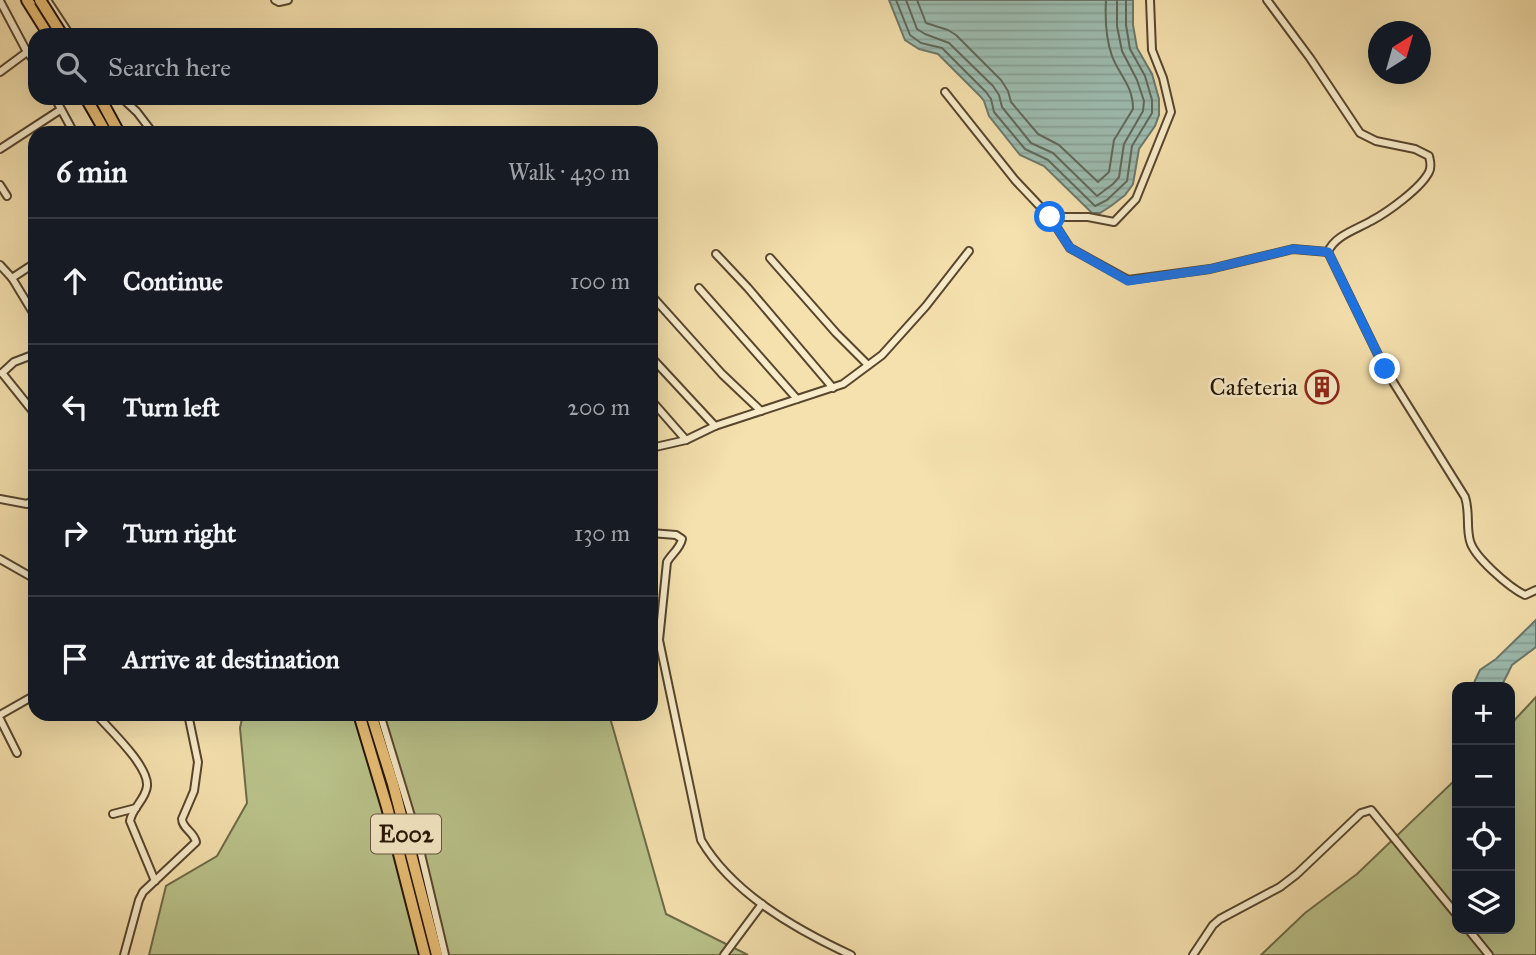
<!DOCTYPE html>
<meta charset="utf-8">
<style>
body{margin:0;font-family:"IM FELL Great Primer",serif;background:#242831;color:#f1f3f6}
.controls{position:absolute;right:21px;bottom:21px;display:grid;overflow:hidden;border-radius:14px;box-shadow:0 7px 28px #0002}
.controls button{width:63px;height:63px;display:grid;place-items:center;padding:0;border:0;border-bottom:2px solid #363941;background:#171b24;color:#f1f3f6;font:35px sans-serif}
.compass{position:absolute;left:1368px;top:21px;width:63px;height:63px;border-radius:50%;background:#171b24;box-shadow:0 7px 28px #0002;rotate:37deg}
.stop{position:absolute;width:21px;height:21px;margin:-16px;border:5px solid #1a73e8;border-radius:50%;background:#fff}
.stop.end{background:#1a73e8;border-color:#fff;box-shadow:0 2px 7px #0008}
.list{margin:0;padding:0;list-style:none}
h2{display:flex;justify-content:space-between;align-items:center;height:91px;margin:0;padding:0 28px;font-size:30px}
h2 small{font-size:23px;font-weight:400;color:#9ea1a6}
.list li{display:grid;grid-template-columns:46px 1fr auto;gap:21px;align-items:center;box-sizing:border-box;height:126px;padding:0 28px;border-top:2px solid #363941}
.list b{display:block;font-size:26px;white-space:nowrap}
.list em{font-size:23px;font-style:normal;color:#9ea1a6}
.icon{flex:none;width:38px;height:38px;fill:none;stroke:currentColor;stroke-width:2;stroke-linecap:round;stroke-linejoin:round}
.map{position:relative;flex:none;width:1536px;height:955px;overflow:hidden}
.search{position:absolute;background:#171b24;box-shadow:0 7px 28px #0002;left:28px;top:28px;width:630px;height:77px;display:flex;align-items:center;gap:18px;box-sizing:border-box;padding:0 24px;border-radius:21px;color:#9ea1a6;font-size:26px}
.panel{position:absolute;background:#171b24;box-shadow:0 7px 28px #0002;left:28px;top:126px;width:630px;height:595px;border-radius:21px}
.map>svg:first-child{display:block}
</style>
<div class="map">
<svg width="1536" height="955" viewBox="0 0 1536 955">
<defs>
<pattern id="water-rules" width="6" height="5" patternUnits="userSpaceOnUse" patternTransform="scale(1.75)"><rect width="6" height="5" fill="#9dbcb0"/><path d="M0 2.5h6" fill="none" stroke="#87a196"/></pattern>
</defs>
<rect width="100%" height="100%" fill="#f5e1ae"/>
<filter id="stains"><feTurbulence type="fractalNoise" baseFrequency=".00286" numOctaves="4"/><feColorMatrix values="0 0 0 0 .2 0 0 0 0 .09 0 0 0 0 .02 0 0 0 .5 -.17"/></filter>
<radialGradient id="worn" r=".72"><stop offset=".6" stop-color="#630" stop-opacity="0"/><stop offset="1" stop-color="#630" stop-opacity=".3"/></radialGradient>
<g fill="#bac38b" stroke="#6e6b47" stroke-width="2">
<polygon points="1536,697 1536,955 1261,955 1305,913 1357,874 1457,778 1457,929 1510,929 1510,725"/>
<polygon points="243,714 609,714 666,914 748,955 149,955 166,886 217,856 247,803 240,728"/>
</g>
<g fill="url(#water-rules)" stroke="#6c786b" stroke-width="2">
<polygon points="889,0 1133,0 1133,25 1137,48 1152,74 1159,99 1159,115 1155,126 1139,149 1133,184 1125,195 1111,206 1100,213 1092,213 1044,166 1020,155 989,116 984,101 980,96 938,54 919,49 905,40"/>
<polygon points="1536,620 1536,647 1512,665 1501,687 1472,687 1480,670 1496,659"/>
</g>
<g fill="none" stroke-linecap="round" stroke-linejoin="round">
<g stroke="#60685a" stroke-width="2">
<polyline points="896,0 910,35 921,43 942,48 986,92 991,99 994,112 1025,149 1048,160 1095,206 1107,200 1127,181 1132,146 1152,113 1152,100 1145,76 1130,49 1126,25 1126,0"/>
<polyline points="906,0 917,29 925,34 949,43 993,86 999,95 1002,107 1031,143 1053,153 1097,196 1113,184 1119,177 1124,144 1143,111 1144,101 1137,80 1122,51 1117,26 1117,0"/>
<path d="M917 0 926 23 948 30 956 35 1001 80 1008 91 1011 102 1038 134 1059 145 1098 182 1109 172 1114 140 1133 109C1133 85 1119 75 1112 56 1106 39 1105 18 1106 0"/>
</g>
<defs>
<g id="street">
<polyline points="47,0 70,35"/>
<polyline points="275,0 279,2 288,0"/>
<path d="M1267 0 1310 58 1360 133 1376 141 1415 149 1429 156C1430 161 1432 166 1429 172 1421 188 1388 212 1371 221 1357 229 1334 236 1328 252L1385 369 1465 497C1470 512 1466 527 1470 541 1474 557 1510 588 1525 595L1536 590"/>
<polyline points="0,1 27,52 35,62"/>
<polyline points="0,72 27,52"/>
<polyline points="945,92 1015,180 1050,217 1070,248 1128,280 1210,269 1293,249 1328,252"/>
<polyline points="55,98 74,133"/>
<polyline points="122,98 137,112 153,133"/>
<polyline points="0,149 60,110"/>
<polyline points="0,185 7,196"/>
<polyline points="1050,217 1088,217 1114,222 1136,199 1171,112 1163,78 1152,50 1150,0"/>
<polyline points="716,254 748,288 833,388"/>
<polyline points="770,258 836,333 868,365"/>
<polyline points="0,265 12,278 35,316"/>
<polyline points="12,278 35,263"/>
<polyline points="699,288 797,399"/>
<polyline points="651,295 722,374 761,411"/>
<polyline points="651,357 715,426"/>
<polyline points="2,373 35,414"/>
<polyline points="2,373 14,362 35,354"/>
<polyline points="651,400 686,440"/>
<polyline points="651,448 686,440 715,426 843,384 882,355 926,306 969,251"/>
<polyline points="0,499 27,504 32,501 35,495"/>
<path d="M651 533 676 535 682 539C680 549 672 553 667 562L659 640 701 840C732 893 795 929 851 955"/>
<polyline points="0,559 35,579"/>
<path d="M96 714C109 729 149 766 147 786 146 799 132 808 130 821L155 881"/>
<polyline points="380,714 415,829 445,955"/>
<polyline points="0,715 35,695"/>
<polyline points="0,719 17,753"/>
<polyline points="113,814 136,808"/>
<polyline points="1468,929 1489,955"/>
<path d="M124 955 139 900 143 892 196 842C194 832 182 828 182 819L194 791 198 762 188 714"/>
<polyline points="724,955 762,904"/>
<polyline points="1193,955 1213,925 1220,919 1280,887 1297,874 1361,813 1371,810 1457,915"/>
</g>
<g id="highway">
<polyline points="27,0 49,35"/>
<polyline points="86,98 106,133"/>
<polyline points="100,98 119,133"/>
<polyline points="359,714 387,807 425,955"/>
<polyline points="371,714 393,784 437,955"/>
</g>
</defs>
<use href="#street" stroke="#58462e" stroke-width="10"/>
<use href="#highway" stroke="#231303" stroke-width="14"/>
<use href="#street" stroke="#f8ecca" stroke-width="6"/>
<use href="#highway" stroke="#eac077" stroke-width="10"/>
<defs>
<polyline id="highway-bridge" points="40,0 62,35"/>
</defs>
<use href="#highway-bridge" stroke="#231303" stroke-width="14" stroke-linecap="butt"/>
<use href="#highway-bridge" stroke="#eac077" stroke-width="10"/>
</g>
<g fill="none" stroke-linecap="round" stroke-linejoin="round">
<polyline stroke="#1a73e8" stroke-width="9" points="1050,217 1070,248 1128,281 1210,269 1293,249 1328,252 1385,369"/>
</g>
<defs>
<symbol id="building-ring" viewBox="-11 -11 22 22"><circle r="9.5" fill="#f8ecca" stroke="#8f2418" stroke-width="1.5"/><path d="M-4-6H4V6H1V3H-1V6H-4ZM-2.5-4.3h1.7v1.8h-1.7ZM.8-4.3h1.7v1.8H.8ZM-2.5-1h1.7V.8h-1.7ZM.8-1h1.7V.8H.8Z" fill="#8f2418"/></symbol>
</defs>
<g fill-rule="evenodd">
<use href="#building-ring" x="1303" y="368" width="38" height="38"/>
</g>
<g text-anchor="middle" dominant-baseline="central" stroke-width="5" stroke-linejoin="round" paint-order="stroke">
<rect fill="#f8ecca" stroke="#63543f" stroke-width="2" x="371" y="814.5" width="70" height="39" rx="5"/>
<g font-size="23" font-weight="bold" fill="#231303">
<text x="406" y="834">E002</text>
</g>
<g font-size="24" fill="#231303" stroke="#f8ecca" text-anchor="end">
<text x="1298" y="387">Cafeteria</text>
</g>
</g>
<rect width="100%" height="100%" filter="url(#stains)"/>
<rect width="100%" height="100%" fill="url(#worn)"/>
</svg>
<div class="controls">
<button>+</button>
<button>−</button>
<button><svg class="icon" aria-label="locate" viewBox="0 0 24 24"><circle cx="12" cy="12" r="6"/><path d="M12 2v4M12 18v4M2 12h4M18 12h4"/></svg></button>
<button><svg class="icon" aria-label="layers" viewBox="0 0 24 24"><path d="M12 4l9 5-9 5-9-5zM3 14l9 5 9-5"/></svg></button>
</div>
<svg class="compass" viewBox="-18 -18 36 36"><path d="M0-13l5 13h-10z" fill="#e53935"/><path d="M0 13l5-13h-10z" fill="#9ea1a6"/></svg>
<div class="stop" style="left:1050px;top:217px"></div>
<div class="stop end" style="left:1385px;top:369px"></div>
<div class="search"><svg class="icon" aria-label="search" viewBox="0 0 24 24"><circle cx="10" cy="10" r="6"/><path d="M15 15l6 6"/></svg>Search here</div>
<section class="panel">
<h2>6 min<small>Walk · 430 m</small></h2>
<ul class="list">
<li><svg class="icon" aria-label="ahead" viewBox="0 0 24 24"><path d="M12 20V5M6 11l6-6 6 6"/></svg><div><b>Continue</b></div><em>100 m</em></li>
<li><svg class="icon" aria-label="left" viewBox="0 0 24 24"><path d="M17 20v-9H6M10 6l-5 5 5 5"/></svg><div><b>Turn left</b></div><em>200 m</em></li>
<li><svg class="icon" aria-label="right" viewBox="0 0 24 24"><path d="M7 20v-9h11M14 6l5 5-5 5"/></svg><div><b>Turn right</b></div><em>130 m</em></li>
<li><svg class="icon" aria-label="arrive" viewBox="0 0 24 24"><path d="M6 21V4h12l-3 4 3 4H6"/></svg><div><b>Arrive at destination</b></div></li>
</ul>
</section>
</div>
